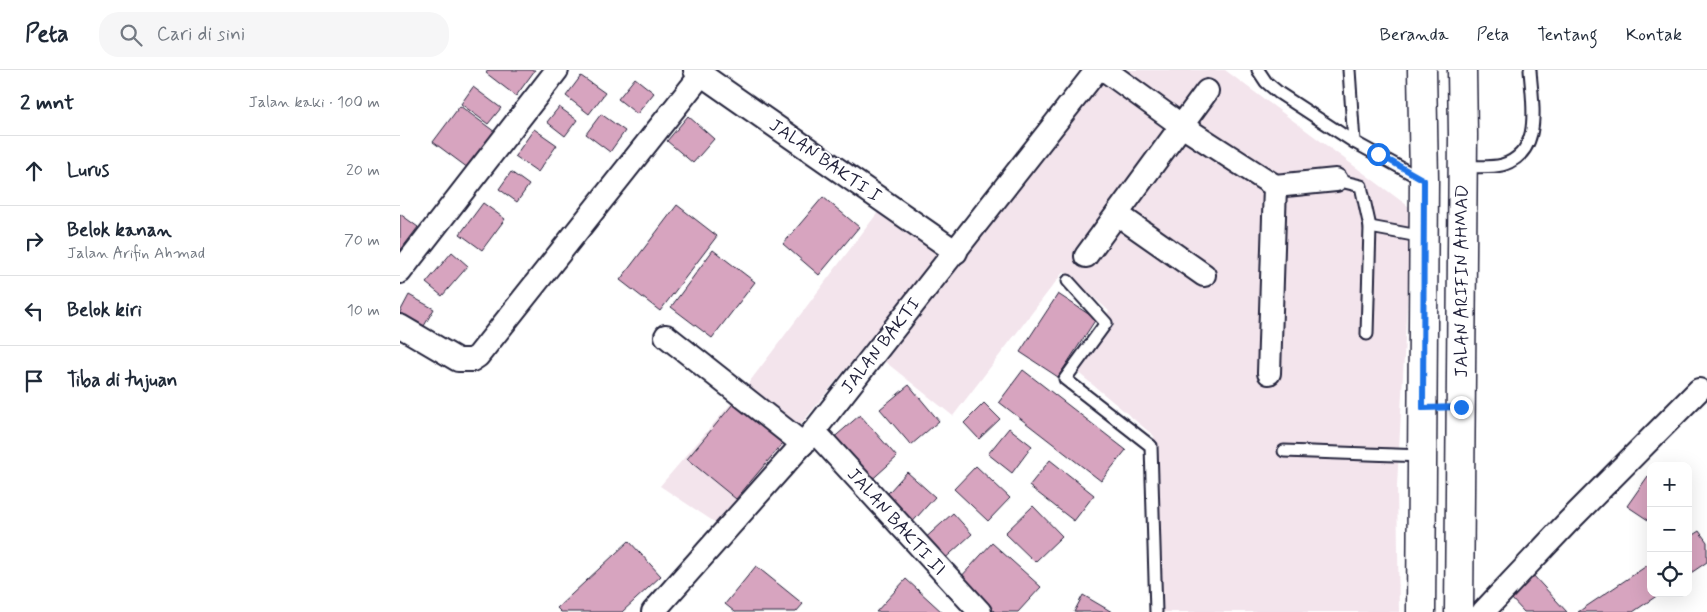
<!DOCTYPE html>
<html lang="id">
<meta charset="utf-8">
<style>
body{margin:0;font-family:Mynerve,sans-serif;background:#f6f6f7;color:#1f2937}
.controls{position:absolute;right:15px;bottom:15px;display:grid;overflow:hidden;border-radius:10px;box-shadow:0 5px 20px #0002}
.controls button{width:45px;height:45px;display:grid;place-items:center;padding:0;border:0;border-bottom:1px solid #e0e1e3;background:#fff;color:#1f2937;font:25px sans-serif}
.stop{position:absolute;width:15px;height:15px;margin:-11px;border:4px solid #1a73e8;border-radius:50%;background:#fff}
.stop.end{background:#1a73e8;border-color:#fff;box-shadow:0 1px 5px #0008}
.list{margin:0;padding:0;list-style:none}
h2{display:flex;justify-content:space-between;align-items:center;height:65px;margin:0;padding:0 20px;font-size:21px}
h2 small{font-size:16px;font-weight:400;color:#747a83}
.list li{display:grid;grid-template-columns:32px 1fr auto;gap:15px;align-items:center;box-sizing:border-box;height:70px;padding:0 20px;border-top:1px solid #e0e1e3}
.list b{display:block;font-size:19px;white-space:nowrap}
.list p{margin:0;font-size:16px;white-space:nowrap;color:#747a83}
.list em{font-size:16px;font-style:normal;color:#747a83}
.icon{flex:none;width:28px;height:28px;fill:none;stroke:currentColor;stroke-width:2;stroke-linecap:round;stroke-linejoin:round}
.map{position:relative;flex:none;width:1307px;height:542px;overflow:hidden}
header{display:flex;align-items:center;gap:30px;box-sizing:border-box;height:70px;padding:0 25px;background:#fff;border-bottom:1px solid #e0e1e3}
header strong{font-size:24px}
nav{display:flex;gap:28px;margin-inline-start:auto;font-size:18px}
.search{width:350px;height:45px;background:#f6f6f7;display:flex;align-items:center;gap:12px;box-sizing:border-box;padding:0 18px;border-radius:20px;color:#747a83;font-size:19px}
main{display:flex}
aside{flex:1;background:#fff}
.map>svg:first-child{display:block}
</style>
<header>
<strong>Peta</strong>
<div class="search"><svg class="icon" aria-label="search" viewBox="0 0 24 24"><circle cx="10" cy="10" r="6"/><path d="M15 15l6 6"/></svg>Cari di sini</div>
<nav><a>Beranda</a><a>Peta</a><a>Tentang</a><a>Kontak</a></nav>
</header>
<main>
<aside>
<h2>2 mnt<small>Jalan kaki · 100 m</small></h2>
<ul class="list">
<li><svg class="icon" aria-label="ahead" viewBox="0 0 24 24"><path d="M12 20V5M6 11l6-6 6 6"/></svg><div><b>Lurus</b></div><em>20 m</em></li>
<li><svg class="icon" aria-label="right" viewBox="0 0 24 24"><path d="M7 20v-9h11M14 6l5 5-5 5"/></svg><div><b>Belok kanan</b><p>Jalan Arifin Ahmad</p></div><em>70 m</em></li>
<li><svg class="icon" aria-label="left" viewBox="0 0 24 24"><path d="M17 20v-9H6M10 6l-5 5 5 5"/></svg><div><b>Belok kiri</b></div><em>10 m</em></li>
<li><svg class="icon" aria-label="arrive" viewBox="0 0 24 24"><path d="M6 21V4h12l-3 4 3 4H6"/></svg><div><b>Tiba di tujuan</b></div></li>
</ul>
</aside>
<div class="map">
<svg width="1307" height="542" viewBox="0 0 1307 542">
<rect width="100%" height="100%" fill="#fff"/>
<filter id="ink" filterUnits="userSpaceOnUse"><feTurbulence type="fractalNoise" baseFrequency=".02" numOctaves="2"/><feDisplacementMap in="SourceGraphic" scale="10" xChannelSelector="R" yChannelSelector="G"/><feConvolveMatrix kernelMatrix="1 2 1 2 8 2 1 2 1" color-interpolation-filters="sRGB"/></filter>
<g filter="url(#ink)">
<g fill="#f3e4ec">
<polygon points="709,0 825,0 1012,139 997,416 999,542 756,542 754,366 669,295 709,241 664,201 553,346 483,290"/>
<polygon points="488,129 538,185 319,455 260,416 347,315"/>
</g>
<g fill="#d7a4bf" stroke="#22223b">
<polygon points="88,0 135,0 116,26 86,3"/>
<polygon points="181,6 205,23 189,44 166,26"/>
<polygon points="235,8 254,23 237,44 218,29"/>
<polygon points="73,17 101,38 88,54 61,34"/>
<polygon points="60,36 95,62 68,98 33,72"/>
<polygon points="159,37 177,50 165,66 147,52"/>
<polygon points="201,44 225,61 210,82 186,64"/>
<polygon points="288,46 314,69 293,93 267,71"/>
<polygon points="134,59 157,75 138,102 115,86"/>
<polygon points="111,102 129,115 117,132 99,119"/>
<polygon points="423,127 459,157 419,205 383,174"/>
<polygon points="83,133 105,149 82,180 60,164"/>
<polygon points="277,135 317,166 260,241 220,210"/>
<polygon points="0,144 18,157 0,181"/>
<polygon points="313,180 355,212 312,268 271,237"/>
<polygon points="52,182 68,196 42,226 26,213"/>
<polygon points="658,224 696,249 658,307 620,282"/>
<polygon points="9,225 34,239 21,261 0,249 0,242"/>
<polygon points="623,300 726,380 701,411 599,332"/>
<polygon points="509,315 539,351 511,375 480,339"/>
<polygon points="338,328 387,368 336,429 287,389"/>
<polygon points="584,333 600,349 579,369 564,353"/>
<polygon points="460,345 497,387 467,414 430,371"/>
<polygon points="609,358 632,376 612,403 588,384"/>
<polygon points="650,390 694,425 674,451 629,416"/>
<polygon points="576,396 610,428 588,451 554,419"/>
<polygon points="507,402 535,427 508,457 481,431"/>
<polygon points="1248,406 1251,408 1251,452 1227,436"/>
<polygon points="633,436 662,466 635,492 605,463"/>
<polygon points="553,443 572,464 540,493 521,472"/>
<polygon points="1299,461 1307,472 1307,492 1288,505 1288,468"/>
<polygon points="229,471 261,506 222,542 161,542 157,538"/>
<polygon points="592,473 641,517 618,542 595,542 559,509"/>
<polygon points="1251,493 1251,523 1261,523 1233,542 1178,542"/>
<polygon points="356,496 403,534 396,542 335,542 325,534"/>
<polygon points="1132,504 1167,542 1124,542 1109,526"/>
<polygon points="506,509 542,542 476,542"/>
<polygon points="683,525 712,542 674,542"/>
</g>
<g fill="none" stroke-linecap="round" stroke-linejoin="round">
<defs>
<g id="service">
<polyline points="858,0 866,12 879,23 954,72 1023,110"/>
<polyline points="949,0 954,72"/>
<path d="M1063 97C1075 96 1091 98 1102 95 1144 82 1132 33 1130 0"/>
<polyline points="936,110 961,116 970,157 967,264"/>
<polyline points="970,157 1024,167"/>
<polyline points="668,211 706,253 665,309 751,376 756,542"/>
<polyline points="884,381 1023,386"/>
</g>
<g id="minor">
<polyline points="295,0 556,182"/>
<polyline points="705,0 782,56 875,116 869,303"/>
<polyline points="875,116 936,110"/>
<polyline points="717,144 804,205"/>
<polyline points="686,186 807,21"/>
<polyline points="0,202 157,0"/>
<polyline points="0,256 58,290 72,290 78,286 301,5"/>
<polyline points="266,266 403,374"/>
<polyline points="414,361 580,542"/>
<polyline points="253,542 414,361 697,0"/>
<polyline points="1083,542 1168,452 1299,320"/>
</g>
<g id="primary">
<polyline points="1021,542 1024,110 1022,0"/>
<polyline points="1059,542 1063,65 1062,0"/>
</g>
</defs>
<use href="#service" stroke="#22223b" stroke-width="15"/>
<use href="#minor" stroke="#22223b" stroke-width="26"/>
<use href="#primary" stroke="#22223b" stroke-width="31"/>
<use href="#service" stroke="#fff" stroke-width="11"/>
<use href="#minor" stroke="#fff" stroke-width="22"/>
<use href="#primary" stroke="#fff" stroke-width="28"/>
</g>
</g>
<g fill="none" stroke-linecap="round" stroke-linejoin="round" filter="url(#ink)">
<polyline stroke="#1a73e8" stroke-width="6" points="978,84 1024,110 1023,338 1061,337"/>
</g>
<g text-anchor="middle" dominant-baseline="central" stroke-width="4" stroke-linejoin="round" paint-order="stroke">
<g font-size="18" fill="#22223b" stroke="#fff">
<text transform="translate(425 91) rotate(35)">JALAN BAKTI I</text>
<text transform="translate(1062 211) rotate(-90)">JALAN ARIFIN AHMAD</text>
<text transform="translate(481 276) rotate(-52)">JALAN BAKTI</text>
<text transform="translate(496 452) rotate(48)">JALAN BAKTI II</text>
</g>
</g>
</svg>
<div class="controls">
<button>+</button>
<button>−</button>
<button><svg class="icon" aria-label="locate" viewBox="0 0 24 24"><circle cx="12" cy="12" r="6"/><path d="M12 2v4M12 18v4M2 12h4M18 12h4"/></svg></button>
</div>
<div class="stop" style="left:978px;top:84px"></div>
<div class="stop end" style="left:1061px;top:337px"></div>
</div>
</main>
